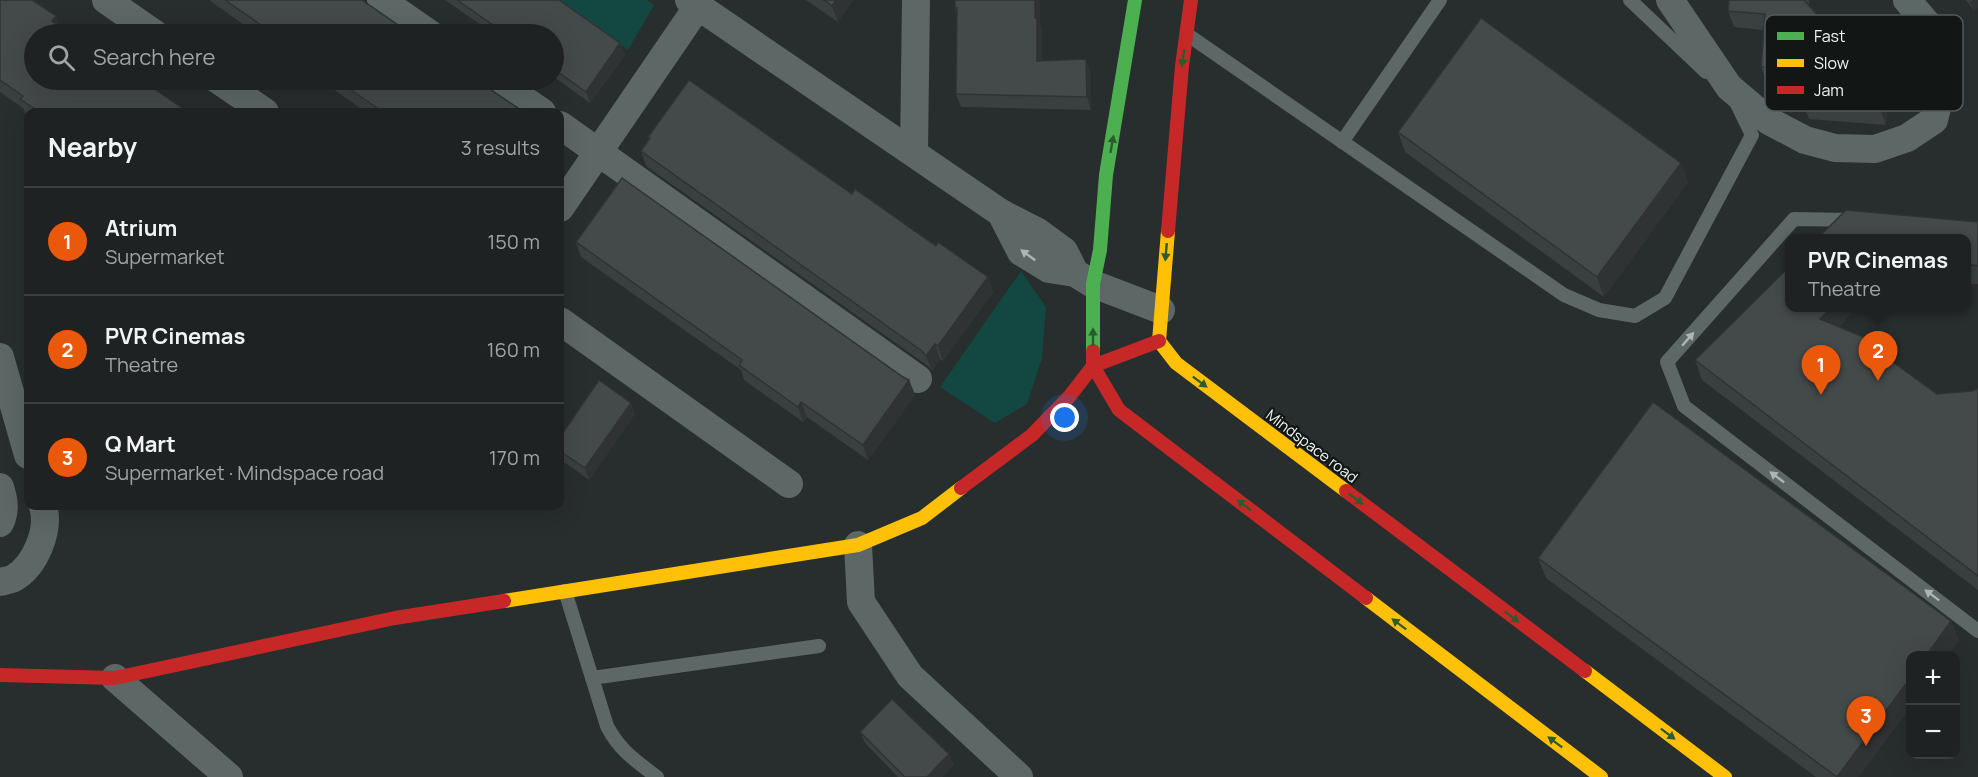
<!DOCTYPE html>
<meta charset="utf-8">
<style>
body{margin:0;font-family:Manrope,sans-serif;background:#262a2a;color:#f1f3f6}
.controls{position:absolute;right:18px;bottom:18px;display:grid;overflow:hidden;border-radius:12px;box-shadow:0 6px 24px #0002}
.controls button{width:54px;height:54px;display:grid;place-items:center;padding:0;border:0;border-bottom:2px solid #3c3f40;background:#1e2222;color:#f1f3f6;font:30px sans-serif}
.you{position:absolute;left:1065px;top:418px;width:21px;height:21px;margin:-15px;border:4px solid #fff;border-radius:50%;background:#1a73e8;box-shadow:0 0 0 9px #1a73e833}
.badge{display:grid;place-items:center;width:39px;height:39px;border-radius:50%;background:#ea580c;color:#fff;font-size:20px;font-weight:700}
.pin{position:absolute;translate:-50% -50px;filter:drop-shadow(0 2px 3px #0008)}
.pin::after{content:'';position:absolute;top:32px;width:21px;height:18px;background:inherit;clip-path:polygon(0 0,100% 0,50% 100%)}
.popup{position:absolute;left:1785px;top:234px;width:186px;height:78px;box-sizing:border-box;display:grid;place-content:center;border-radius:12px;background:#1e2222;filter:drop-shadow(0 2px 4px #0005);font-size:20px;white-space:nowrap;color:#a1a4a5}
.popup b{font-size:22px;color:#f1f3f6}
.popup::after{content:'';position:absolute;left:50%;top:100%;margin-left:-12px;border:12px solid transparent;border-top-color:#1e2222}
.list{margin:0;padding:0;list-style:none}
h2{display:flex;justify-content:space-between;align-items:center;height:78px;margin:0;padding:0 24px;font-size:26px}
h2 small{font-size:20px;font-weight:400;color:#a1a4a5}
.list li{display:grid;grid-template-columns:39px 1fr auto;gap:18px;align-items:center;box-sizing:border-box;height:108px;padding:0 24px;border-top:2px solid #3c3f40}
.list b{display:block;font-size:22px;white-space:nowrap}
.list p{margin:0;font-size:20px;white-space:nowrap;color:#a1a4a5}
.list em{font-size:20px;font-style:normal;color:#a1a4a5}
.icon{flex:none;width:33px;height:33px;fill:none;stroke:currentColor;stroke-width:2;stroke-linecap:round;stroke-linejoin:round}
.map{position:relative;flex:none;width:1978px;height:777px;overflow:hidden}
.search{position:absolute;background:#1e2222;box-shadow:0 6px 24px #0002;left:24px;top:24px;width:540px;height:66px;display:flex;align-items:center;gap:15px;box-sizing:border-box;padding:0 21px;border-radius:33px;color:#a1a4a5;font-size:22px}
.panel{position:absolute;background:#1e2222;box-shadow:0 6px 24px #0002;left:24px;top:108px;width:540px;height:402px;border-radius:12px}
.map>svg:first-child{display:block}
</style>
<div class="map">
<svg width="1978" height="777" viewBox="0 0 1978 777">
<rect width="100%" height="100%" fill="#282d2d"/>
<g fill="#134842">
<polygon points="558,0 647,0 654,5 628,50"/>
<polygon points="1021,271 1046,307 1042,358 1027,404 995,423 940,387"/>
</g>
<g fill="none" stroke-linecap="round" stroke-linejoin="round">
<g stroke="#5d6766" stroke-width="14">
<polyline points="1630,0 1706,72"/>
<polyline points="1188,35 1564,295 1599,310 1635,316 1665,298 1752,135 1736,102"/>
<polyline points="1342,142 1440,0"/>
<polyline points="1855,220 1794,219 1667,362 1684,406 1978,631"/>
<path d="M565 591 607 726C619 750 636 761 657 777"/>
<polyline points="592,678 819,646"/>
</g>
<g stroke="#5d6766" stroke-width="28">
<polyline points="106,0 155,34"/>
<polyline points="381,0 430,34"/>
<polyline points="689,0 1001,213 1038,232 1064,251 1075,273"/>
<polyline points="1670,0 1729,87 1769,121 1805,140 1835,148 1875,149 1907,138 1934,120 1946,70 1935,33 1907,0"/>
<polyline points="218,80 265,112"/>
<polyline points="495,80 542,112"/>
<polyline points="560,125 918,379"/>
<polyline points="914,152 916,0"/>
<polyline points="560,208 698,6"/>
<polyline points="1001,213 1021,252 1049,269 1075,273 1093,284 1161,310"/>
<polyline points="560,321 789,484"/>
<polyline points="0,357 28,455"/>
<path d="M0 487C4 500 6 510 0 523"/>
<polyline points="858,545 861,602 910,676 1019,777"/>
<path d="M0 582C4 581 10 580 14 578 36 565 50 529 43 506"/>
<polyline points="115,678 229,777"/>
</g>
<polyline stroke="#4caf50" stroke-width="14" points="1093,351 1093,284 1100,250 1106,175 1135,0"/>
<g stroke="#ffc107" stroke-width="14">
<polyline points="1168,231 1159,341 1176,363 1346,491"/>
<polyline points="1366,598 1601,777"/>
<polyline points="504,601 858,545 922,518 961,488"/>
<polyline points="1585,671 1725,777"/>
</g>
<g stroke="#c62828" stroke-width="14">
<polyline points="1168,231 1182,66 1191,0"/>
<polyline points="1093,351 1093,366 1119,410 1366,598"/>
<polyline points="961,488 1032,435 1069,397 1093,366 1159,341"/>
<polyline points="1346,491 1585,671"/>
<polyline points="0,675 115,678 395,618 504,601"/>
</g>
</g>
<g fill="#3a3f3f">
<polygon points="0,0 59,25 148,88 188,112 28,112 28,117 26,115 23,108 0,92"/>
<polygon points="209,0 362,0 411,34 257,34"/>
<polygon points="445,0 559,0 620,43 625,55 590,103 554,77 554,34 494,34"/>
<polygon points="806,0 853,0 838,22"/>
<polygon points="1729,0 1809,0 1809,5 1835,35 1891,55 1886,125 1809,119 1803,103 1805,87 1767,83 1761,67 1763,30 1734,27 1728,11"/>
<polygon points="1966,0 1978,0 1974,11"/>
<polygon points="955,8 1040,24 1042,31 1042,61 1091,72 1091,110 961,107 956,94 957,14"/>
<polygon points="320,80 476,80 524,112 366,112"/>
<polygon points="1398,132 1681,163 1688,182 1604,297 1405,152"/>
<polygon points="648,137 852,194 988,277 993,292 943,361 940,359 932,371 928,366 646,166 641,151 649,139"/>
<polygon points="1978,222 1978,284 1966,284 1966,238"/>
<polygon points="576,242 909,380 915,395 868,460 807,417 803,422 744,380 741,370 581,257"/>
<polygon points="1855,308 1839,327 1890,360 1937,394 1972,391 1978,389 1978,590 1702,380 1695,360"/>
<polygon points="635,414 589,480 560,459 560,437"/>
<polygon points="1538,558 1951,621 1959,641 1911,656 1911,706 1858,777 1816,777 1546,578"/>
<polygon points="860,732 954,765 942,777 898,777 865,743"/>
</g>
<g fill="#303333">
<polygon points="836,0 853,0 838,22 832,6"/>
<polygon points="1035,0 1040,0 1040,24 1042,31 1042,74 1037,61 1035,18"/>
<polygon points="1973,0 1978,0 1978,8 1974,11 1970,2"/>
<polygon points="56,16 61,32 52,21"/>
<polygon points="1885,39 1891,55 1886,125 1880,110"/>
<polygon points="620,43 625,55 590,103 586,92"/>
<polygon points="1086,59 1091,72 1091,110 1087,97"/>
<polygon points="1681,163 1688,182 1604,297 1597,277"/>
<polygon points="988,277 993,292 943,361 938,346"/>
<polygon points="1831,308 1855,308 1828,339 1820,319"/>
<polygon points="935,344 940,359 932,371 926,356"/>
<polygon points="909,380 915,395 868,460 863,445"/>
<polygon points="801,402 807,417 803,422 798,407"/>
<polygon points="631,403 635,414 589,480 585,468"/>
<polygon points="1951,621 1959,641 1948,656 1926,656"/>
<polygon points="1911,677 1911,706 1858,777 1837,777"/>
<polygon points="949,754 954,765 942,777 927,777"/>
</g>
<g fill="#444949" stroke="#303333" stroke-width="1.5">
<polygon points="0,0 32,0 56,16 52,21 72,34 34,34 34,80 136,80 148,88 150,86 188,112 39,112 20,99 23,96 0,80"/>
<polygon points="225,0 362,0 411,34 274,34"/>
<polygon points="457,0 559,0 620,43 586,92 554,69 554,34 506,34"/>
<polygon points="824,0 836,0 832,6"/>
<polygon points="955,0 1035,0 1035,18 1037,18 1037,61 1086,59 1087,97 956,94 957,8 955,8"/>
<polygon points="1729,0 1804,0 1835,35 1885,39 1880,110 1803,103 1806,71 1761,67 1765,14 1728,11"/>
<polygon points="1481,18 1681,163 1597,277 1398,132"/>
<polygon points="337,80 476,80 524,112 383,112"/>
<polygon points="689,80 852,194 855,189 936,246 938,242 988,277 938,346 935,344 926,356 922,351 641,151 650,138 648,137"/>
<polygon points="622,178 903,377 909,380 863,445 801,402 798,407 739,365 742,360 576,242"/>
<polygon points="1846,210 1978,222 1978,266 1973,265 1966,265 1966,238 1818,238"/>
<polygon points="1790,266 1790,308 1831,308 1820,319 1878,343 1890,360 1937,394 1972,391 1978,389 1978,576 1695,360"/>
<polygon points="599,380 631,403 585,468 560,451 560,437"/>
<polygon points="1653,402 1951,621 1926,656 1911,656 1911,677 1837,777 1538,558"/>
<polygon points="892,699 949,754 927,777 905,777 860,732"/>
</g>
<defs><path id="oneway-solid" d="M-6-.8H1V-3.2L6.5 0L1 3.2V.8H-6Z" transform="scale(1.5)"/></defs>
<g fill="#2c5b30">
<use href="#oneway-solid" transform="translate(1183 58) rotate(98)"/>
<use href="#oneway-solid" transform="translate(1112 144) rotate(-80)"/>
<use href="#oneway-solid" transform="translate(1166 252) rotate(95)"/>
<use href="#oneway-solid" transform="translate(1093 337) rotate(-90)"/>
<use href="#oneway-solid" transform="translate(1200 382) rotate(37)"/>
<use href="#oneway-solid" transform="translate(1356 499) rotate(37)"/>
<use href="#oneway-solid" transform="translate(1244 505) rotate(-143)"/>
<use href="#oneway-solid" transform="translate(1512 617) rotate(37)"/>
<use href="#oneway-solid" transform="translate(1399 624) rotate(-143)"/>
<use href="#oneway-solid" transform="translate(1668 734) rotate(37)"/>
<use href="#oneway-solid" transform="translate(1555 742) rotate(-143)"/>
</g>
<g fill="#adb6b5">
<use href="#oneway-solid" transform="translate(1028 255) rotate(-144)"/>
<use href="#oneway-solid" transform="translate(1688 339) rotate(-49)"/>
<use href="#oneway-solid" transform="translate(1777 477) rotate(-143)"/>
<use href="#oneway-solid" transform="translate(1932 595) rotate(-143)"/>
</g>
<g text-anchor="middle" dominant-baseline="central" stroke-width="4.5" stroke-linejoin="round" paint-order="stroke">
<g font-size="15" fill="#eff6f5" stroke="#121716">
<text transform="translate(1312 446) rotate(37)">Mindspace road</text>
</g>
</g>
<rect x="1765" y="15" width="198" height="96" rx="9" fill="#121716" stroke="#545a59" stroke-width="1.5"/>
<rect x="1777" y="32" width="27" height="8" fill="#4caf50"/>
<rect x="1777" y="59" width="27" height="8" fill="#ffc107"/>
<rect x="1777" y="86" width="27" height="8" fill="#c62828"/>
<g font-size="16" fill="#eff6f5">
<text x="1814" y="42">Fast</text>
<text x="1814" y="69">Slow</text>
<text x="1814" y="96">Jam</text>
</g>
</svg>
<div class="controls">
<button>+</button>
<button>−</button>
</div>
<div class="you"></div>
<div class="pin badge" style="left:1821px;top:395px">1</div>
<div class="pin badge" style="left:1878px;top:381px">2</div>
<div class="popup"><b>PVR Cinemas</b>Theatre</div>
<div class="pin badge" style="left:1866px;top:746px">3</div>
<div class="search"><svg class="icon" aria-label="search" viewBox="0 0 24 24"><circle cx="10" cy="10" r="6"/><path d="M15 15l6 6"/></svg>Search here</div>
<section class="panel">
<h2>Nearby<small>3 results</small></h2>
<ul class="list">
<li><span class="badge">1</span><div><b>Atrium</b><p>Supermarket</p></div><em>150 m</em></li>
<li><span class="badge">2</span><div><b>PVR Cinemas</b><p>Theatre</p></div><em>160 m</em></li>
<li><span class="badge">3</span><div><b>Q Mart</b><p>Supermarket · Mindspace road</p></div><em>170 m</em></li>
</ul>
</section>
</div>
